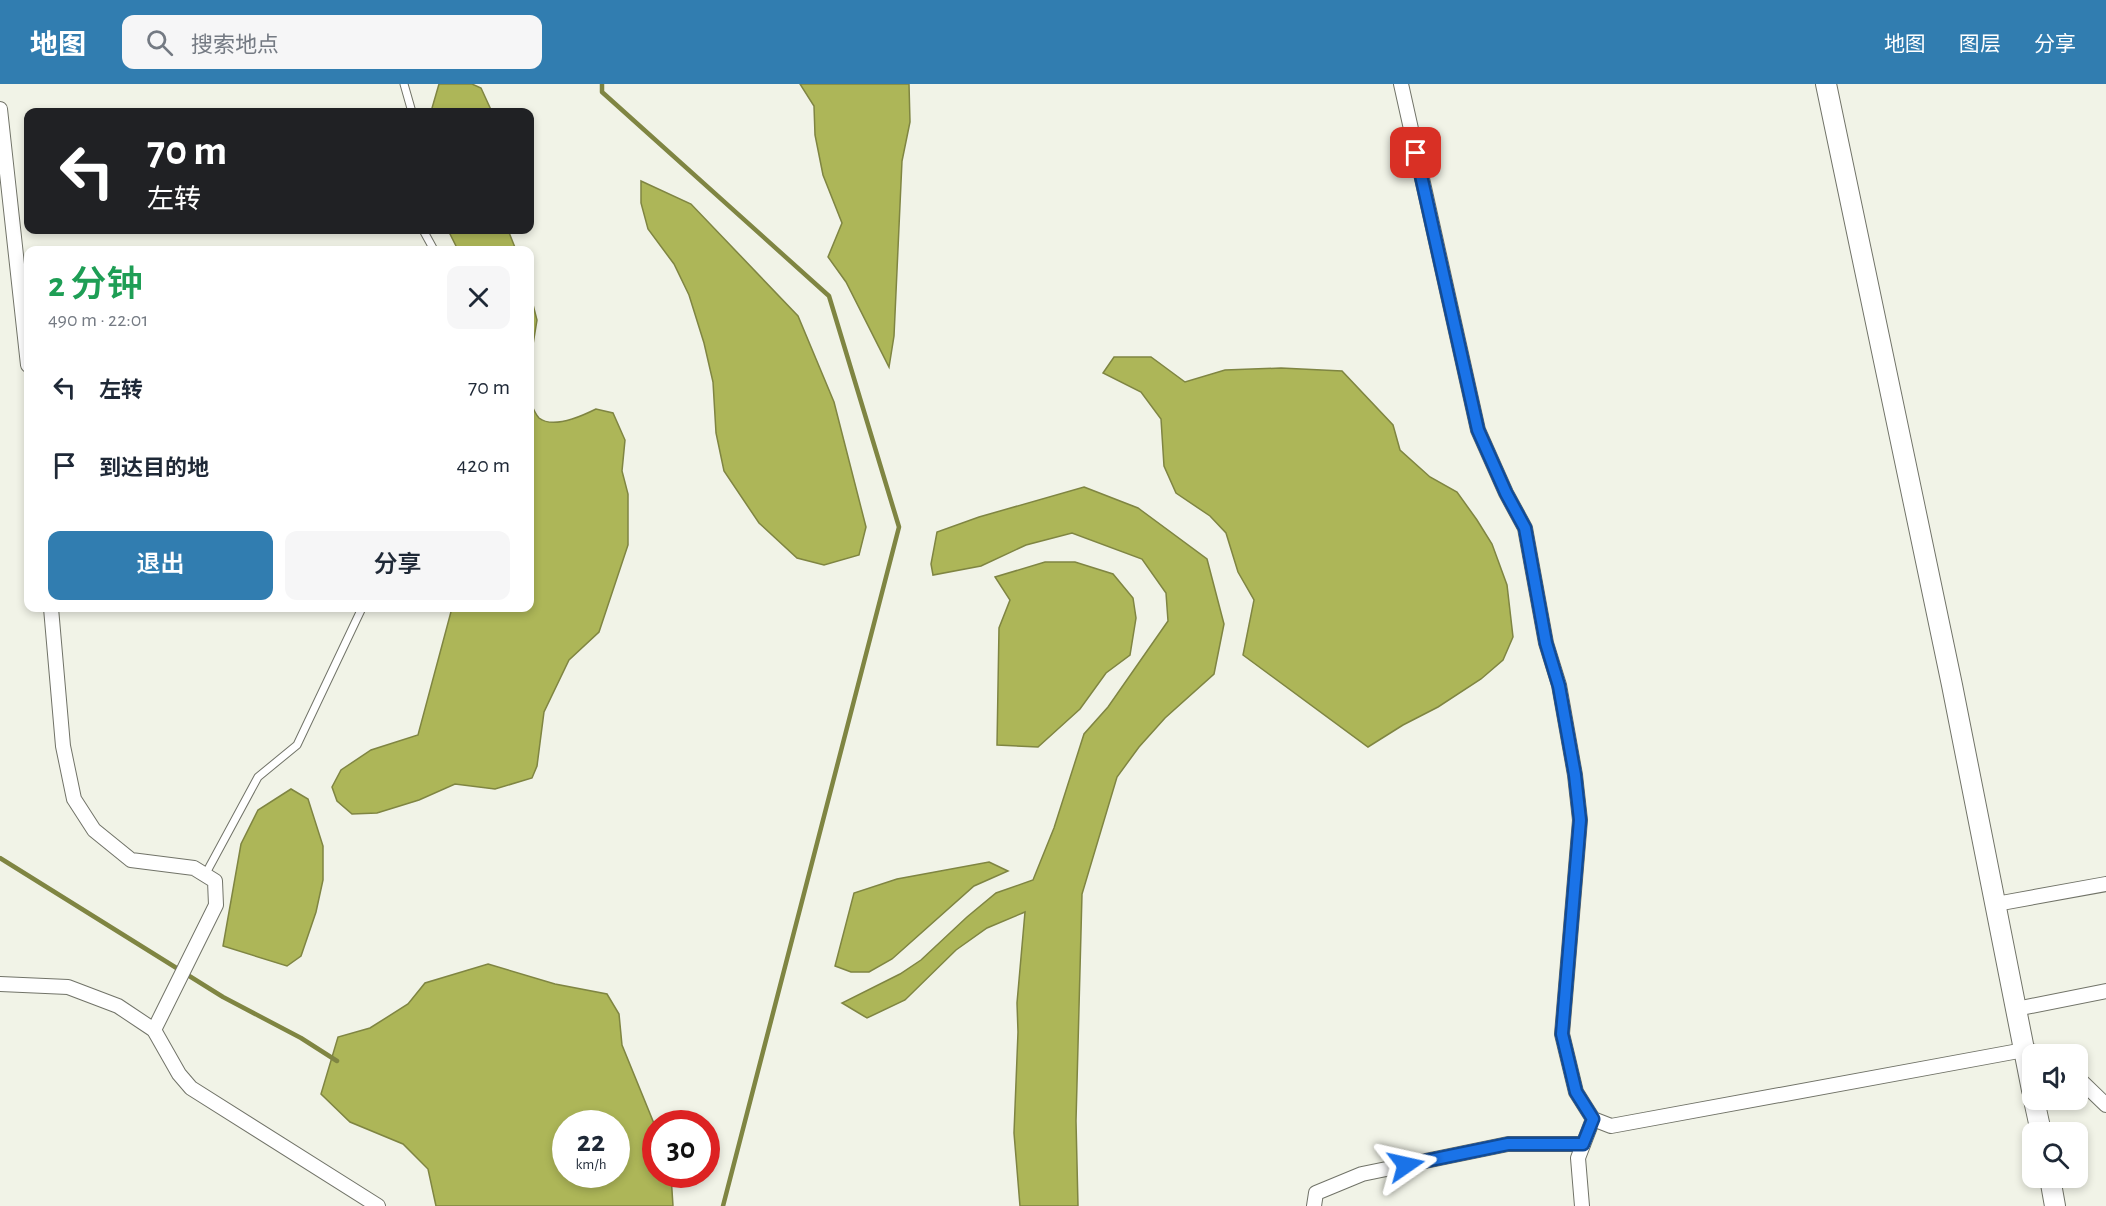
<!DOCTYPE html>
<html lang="zh">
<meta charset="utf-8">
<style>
body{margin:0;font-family:"Alegreya Sans","Noto Sans SC",sans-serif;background:#f6f6f7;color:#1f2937;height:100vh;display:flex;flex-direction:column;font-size:22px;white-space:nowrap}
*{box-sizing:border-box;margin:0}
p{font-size:20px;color:#747a83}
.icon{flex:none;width:33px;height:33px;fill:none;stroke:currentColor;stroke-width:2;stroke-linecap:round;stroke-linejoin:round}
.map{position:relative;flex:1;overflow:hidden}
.details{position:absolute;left:24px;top:162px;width:510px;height:366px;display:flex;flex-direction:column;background:#fff;border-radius:12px;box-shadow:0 3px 9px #0003}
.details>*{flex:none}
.hud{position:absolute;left:24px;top:24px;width:510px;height:126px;border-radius:12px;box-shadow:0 3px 9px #0003;background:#202124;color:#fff;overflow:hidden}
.fabs{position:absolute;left:2022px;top:960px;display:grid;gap:12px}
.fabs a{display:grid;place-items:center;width:66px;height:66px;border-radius:12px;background:#fff;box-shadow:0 3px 9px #0003;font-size:30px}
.speed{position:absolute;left:552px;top:1026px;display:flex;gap:12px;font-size:30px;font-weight:700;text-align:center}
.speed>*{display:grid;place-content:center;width:78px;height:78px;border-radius:50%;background:#fff;box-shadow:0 3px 9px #0003;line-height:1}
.speed small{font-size:15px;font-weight:400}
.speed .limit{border:9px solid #d22;background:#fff;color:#111}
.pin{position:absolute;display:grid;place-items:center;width:51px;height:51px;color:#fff;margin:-26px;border-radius:12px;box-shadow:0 3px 9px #0006}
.me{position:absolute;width:66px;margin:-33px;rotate:79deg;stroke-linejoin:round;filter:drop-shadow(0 0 4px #0008)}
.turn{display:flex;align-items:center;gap:21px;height:126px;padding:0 24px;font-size:27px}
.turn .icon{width:78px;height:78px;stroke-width:2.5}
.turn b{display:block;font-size:42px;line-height:51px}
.round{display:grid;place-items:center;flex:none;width:63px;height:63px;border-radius:12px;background:#f6f6f7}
.headline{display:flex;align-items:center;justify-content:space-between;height:102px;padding:0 24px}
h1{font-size:36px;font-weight:600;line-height:45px;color:#1e9e55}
.button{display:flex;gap:12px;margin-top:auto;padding:12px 24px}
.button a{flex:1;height:69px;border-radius:12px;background:#317db0;color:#fff;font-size:24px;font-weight:600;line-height:69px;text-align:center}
.button a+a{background:#f6f6f7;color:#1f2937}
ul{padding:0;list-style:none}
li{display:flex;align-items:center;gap:18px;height:78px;padding:0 24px}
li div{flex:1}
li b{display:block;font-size:22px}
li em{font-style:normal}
header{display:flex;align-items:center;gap:36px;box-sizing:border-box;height:84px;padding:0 30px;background:#317db0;color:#fff}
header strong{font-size:28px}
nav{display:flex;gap:33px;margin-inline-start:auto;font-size:21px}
.search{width:420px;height:54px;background:#f6f6f7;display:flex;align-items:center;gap:15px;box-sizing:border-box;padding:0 21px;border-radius:12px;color:#747a83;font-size:22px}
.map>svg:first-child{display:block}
.water{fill:#adb658;stroke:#7f8542;stroke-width:1.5;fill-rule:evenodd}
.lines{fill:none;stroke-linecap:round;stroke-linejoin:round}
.stream{stroke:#7f8542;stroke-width:4.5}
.lane-casing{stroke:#717368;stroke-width:9}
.street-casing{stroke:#717368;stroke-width:16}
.secondary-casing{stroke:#717368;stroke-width:22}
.lane{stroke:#fff;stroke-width:7}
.street{stroke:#fff;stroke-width:14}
.secondary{stroke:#fff;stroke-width:20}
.route-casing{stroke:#114b97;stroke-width:15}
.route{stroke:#1a73e8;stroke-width:10}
</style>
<header>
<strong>地图</strong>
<div class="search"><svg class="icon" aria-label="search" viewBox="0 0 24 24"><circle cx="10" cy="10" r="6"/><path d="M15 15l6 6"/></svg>搜索地点</div>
<nav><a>地图</a><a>图层</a><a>分享</a></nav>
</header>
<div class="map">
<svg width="2106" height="1122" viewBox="0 0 2106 1122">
<rect width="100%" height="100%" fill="#f1f3e7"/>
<g class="water">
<path d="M439,0H472L481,4L492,28H435L432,24Z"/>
<path d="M800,0H909L910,38L902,77L894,252L889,283L846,198L828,173L842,139L823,91L815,51L814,22Z"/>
<path d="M641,97L691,120L798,232L834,318L866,443L859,471L824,481L797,474L759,439L724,387L716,349L713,298L704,259L689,211L674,180L648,145L641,119Z"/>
<path d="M448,146H508L516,166H458Z"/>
<path d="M530,209L537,236L530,279Z"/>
<path d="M1114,273H1151L1185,298L1225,286L1281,284L1342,287L1393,341L1400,366L1430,393L1457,408L1477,436L1492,460L1507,501L1513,553L1503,576L1481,595L1438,623L1403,641L1368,663L1243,571L1254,516L1238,488L1226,449L1210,432L1176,409L1164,382L1161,335L1141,308L1103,289Z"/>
<path d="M530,317C532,322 535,330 539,334C553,345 582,332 596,325L613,329L625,356L622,387L628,410V461L599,548L569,576L544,628L537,682L532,694L495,705L455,700L419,716L377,729L352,730L337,717L332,703L341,686L371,666L418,651L452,524H530Z"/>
<path d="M1084,403L1138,424L1207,475L1224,540L1214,590L1165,634L1139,663L1117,693L1082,810L1076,1037L1078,1122H1020L1014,1049L1018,948L1017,919L1025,828L987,844L956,866L905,916L867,934L842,919L900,890L921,876L967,833L996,809L1033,796L1054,744L1084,650L1108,623L1168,537L1166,509L1142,475L1072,449L1026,461L981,482L933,491L931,480L937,448L979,433Z"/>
<path d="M1045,478H1075L1113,490L1133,514L1136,534L1130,571L1106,589L1080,625L1038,663L997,661L999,544L1010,516L995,493Z"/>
<path d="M291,705L308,715L323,762V796L316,828L301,872L287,882L223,862L241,760L258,726Z"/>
<path d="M989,778L1008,787L974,802L892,875L869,888H851L835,882L854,809L897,795Z"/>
<path d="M488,880L555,900L607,910L619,930L622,961L655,1042L656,1090L671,1091L673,1122H436L428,1085L403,1060L350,1038L321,1010L338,953L370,944L408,920L425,899ZM566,1040H616V1090H566Z"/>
</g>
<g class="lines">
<g class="stream">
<path d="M602,0V8L829,212L899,443L723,1122"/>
<path d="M0,774L223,913L301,954L337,977"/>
</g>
<g class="lane-casing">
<g id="lane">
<path d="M404,0L412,28"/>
<path d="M423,146L434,166"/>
<path d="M205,791L258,693L297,661L362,524"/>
</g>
</g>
<g class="street-casing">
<g id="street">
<path d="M1401,0L1478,346L1506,409L1525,444L1546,559L1559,601L1575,691L1580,736L1562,950L1576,1008L1593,1035L1611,1042L2024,966L2046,970"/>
<path d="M0,25L28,281"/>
<path d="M51,524L63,662L74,715L94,746L131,776L194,784L215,797L216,821L154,946"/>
<path d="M1996,820L2106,800"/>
<path d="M0,900L68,903L118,922L154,946L179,990L191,1004L378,1122"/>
<path d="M2016,925L2106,907"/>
<path d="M2078,994L2106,1021"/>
<path d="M1314,1122L1316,1109L1362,1090L1508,1060H1583"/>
<path d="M1582,1122L1578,1074L1593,1035"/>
</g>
</g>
<g class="secondary-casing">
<g id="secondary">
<path d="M1826,0L1952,601L2032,1006"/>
<path d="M2034,1016L2041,1048"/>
<path d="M2050,1094L2055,1122"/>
</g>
</g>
<use href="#lane" class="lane"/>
<use href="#street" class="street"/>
<use href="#secondary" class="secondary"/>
</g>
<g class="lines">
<g class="route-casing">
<path id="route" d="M1406,1081L1508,1060H1583L1593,1035L1576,1008L1562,950L1580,736L1575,691L1559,602L1546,559L1525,444L1506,409L1478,346L1416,69"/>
</g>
<use href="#route" class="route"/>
</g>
</svg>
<div class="fabs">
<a><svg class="icon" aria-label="sound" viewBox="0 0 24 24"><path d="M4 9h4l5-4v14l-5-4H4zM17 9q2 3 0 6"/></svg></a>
<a><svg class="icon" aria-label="search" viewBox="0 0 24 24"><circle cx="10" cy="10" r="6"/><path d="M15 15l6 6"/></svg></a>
</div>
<div class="speed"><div>22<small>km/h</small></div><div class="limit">30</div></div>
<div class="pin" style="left:1416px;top:69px;background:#d93025"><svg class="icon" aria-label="arrive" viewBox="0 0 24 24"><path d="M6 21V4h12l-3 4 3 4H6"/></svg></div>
<svg class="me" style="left:1406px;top:1081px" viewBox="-20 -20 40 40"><path d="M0-17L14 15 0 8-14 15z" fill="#1a73e8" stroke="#fff" stroke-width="4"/></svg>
<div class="hud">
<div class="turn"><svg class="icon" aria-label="left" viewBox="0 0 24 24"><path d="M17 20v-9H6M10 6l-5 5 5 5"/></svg><div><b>70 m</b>左转</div></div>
</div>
<section class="details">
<div class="headline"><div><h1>2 分钟</h1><p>490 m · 22:01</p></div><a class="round"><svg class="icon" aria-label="close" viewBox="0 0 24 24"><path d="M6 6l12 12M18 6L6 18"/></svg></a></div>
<ul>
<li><svg class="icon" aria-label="left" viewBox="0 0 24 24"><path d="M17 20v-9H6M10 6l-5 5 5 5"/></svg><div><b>左转</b></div><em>70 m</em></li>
<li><svg class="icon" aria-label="arrive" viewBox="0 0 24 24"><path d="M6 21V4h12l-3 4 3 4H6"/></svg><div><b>到达目的地</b></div><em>420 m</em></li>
</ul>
<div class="button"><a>退出</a><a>分享</a></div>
</section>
</div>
